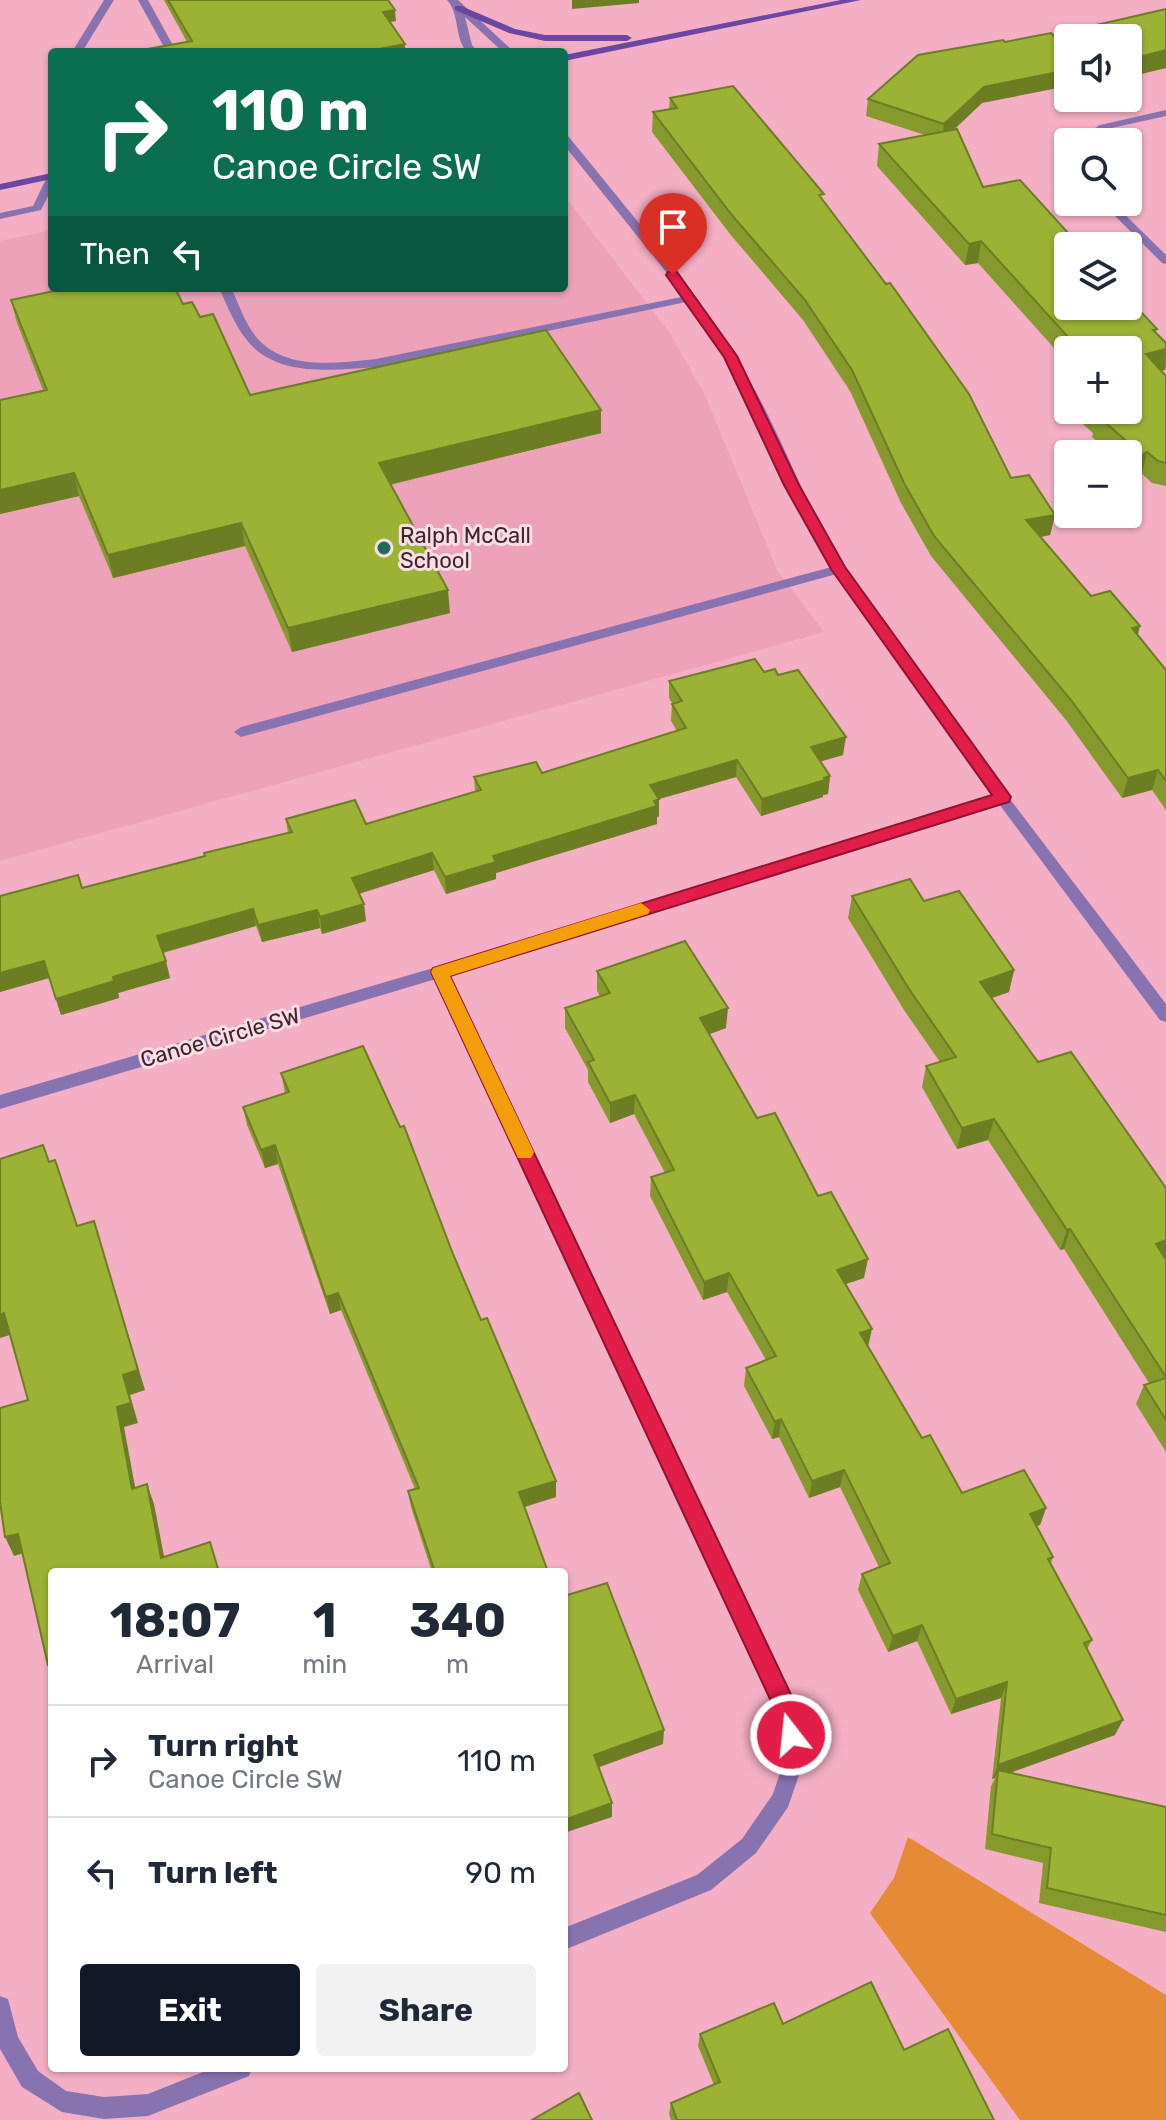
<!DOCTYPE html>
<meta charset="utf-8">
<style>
body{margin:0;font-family:Rubik,sans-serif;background:#f2f2f3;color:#1f2937;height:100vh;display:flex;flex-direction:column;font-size:30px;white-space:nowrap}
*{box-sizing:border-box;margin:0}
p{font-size:26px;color:#747a83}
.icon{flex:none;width:44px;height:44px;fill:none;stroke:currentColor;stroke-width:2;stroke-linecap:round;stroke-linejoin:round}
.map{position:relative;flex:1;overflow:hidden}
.sheet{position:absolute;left:48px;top:1568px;width:520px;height:504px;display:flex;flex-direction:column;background:#fff;border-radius:8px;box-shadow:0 2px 6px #0004}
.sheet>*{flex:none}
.top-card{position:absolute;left:48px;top:48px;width:520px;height:244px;border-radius:8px;box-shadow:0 2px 6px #0004;background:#0b6e4f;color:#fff;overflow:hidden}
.controls{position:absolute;left:1054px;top:24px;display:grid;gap:16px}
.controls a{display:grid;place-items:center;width:88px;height:88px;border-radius:8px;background:#fff;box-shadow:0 2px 6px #0004;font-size:40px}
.pin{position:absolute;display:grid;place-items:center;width:68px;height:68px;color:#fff;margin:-82px -34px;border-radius:50% 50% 50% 0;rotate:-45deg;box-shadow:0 0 8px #0007}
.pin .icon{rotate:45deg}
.me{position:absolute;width:88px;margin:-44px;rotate:344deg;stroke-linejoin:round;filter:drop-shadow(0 0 6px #0008)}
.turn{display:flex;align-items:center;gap:28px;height:168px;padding:0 32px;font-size:36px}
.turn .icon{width:104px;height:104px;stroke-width:2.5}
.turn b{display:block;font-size:56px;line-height:68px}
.then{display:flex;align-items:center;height:76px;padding:0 32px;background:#0003;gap:16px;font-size:30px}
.eta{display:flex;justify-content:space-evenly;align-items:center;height:136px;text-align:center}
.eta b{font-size:48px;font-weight:700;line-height:56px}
.button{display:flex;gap:16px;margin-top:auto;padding:16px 32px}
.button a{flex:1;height:92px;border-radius:8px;background:#111827;color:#fff;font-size:32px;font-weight:700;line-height:92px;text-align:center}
.button a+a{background:#f2f2f3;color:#1f2937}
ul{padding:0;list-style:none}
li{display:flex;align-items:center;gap:24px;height:112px;padding:0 32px;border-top:2px solid #e0e1e3}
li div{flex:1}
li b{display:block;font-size:30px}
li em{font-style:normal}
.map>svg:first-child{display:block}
.built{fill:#eea2ba}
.green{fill:#e58a35}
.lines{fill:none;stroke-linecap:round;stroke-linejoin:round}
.lane{fill:#8873b1;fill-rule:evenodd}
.street{fill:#8873b1;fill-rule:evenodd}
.secondary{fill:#6b47a3;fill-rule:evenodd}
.wall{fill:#86992d}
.shaded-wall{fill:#6d7d24}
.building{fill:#9cb234;stroke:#6d7d24;stroke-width:2}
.route{fill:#e11d48;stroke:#92132f;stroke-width:2}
.slow{fill:#f59e0b}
.poi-dot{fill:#22685c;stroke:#fadde5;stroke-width:3}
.labels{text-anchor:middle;stroke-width:6;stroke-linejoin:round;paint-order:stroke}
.poi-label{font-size:22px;fill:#3f252d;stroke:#fadde5;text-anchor:start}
.street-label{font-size:22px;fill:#3f252d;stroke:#fadde5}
</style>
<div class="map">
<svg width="1166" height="2120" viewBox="0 0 1166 2120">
<rect width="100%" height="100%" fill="#f4afc4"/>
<path class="built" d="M564,195L669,332L705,395L777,570L824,632L0,861V241L52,230V288H564Z"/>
<path class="green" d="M908,1837L1166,1995V2120H1020L870,1913L894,1878Z"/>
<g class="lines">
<g class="lane">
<path d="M104,0H114L82,52H72Z"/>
<path d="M138,0H148L175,49L174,51L146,52L164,47Z"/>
<path d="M52,174V188L41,210L0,219V213L33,206L47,177Z"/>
<path d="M219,288H231C239,304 245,324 257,338C286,371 337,363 376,359L691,295L697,298L691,301L376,367C334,370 275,378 246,339C234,324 227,305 219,288Z"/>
<path d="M839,565L844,566V572L241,737L234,732L241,727Z"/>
</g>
<g class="street">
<path d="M447,0H458L514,52H503L465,17L472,45L478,52H467C454,38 460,14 447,0Z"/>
<path d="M1166,110V116L1107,129L1086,142H1073L1100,125Z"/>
<path d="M564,135L568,136C631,214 698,290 748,378C784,439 805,507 844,566C944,719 1057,859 1166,1004V1022L1160,1020L999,804L449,975L795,1706L805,1758L788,1807L756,1853L711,1890L564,1950V1928L697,1875L742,1839L773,1794L785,1758L778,1714L436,979L0,1109V1095L440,966L992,795L874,630L817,544L738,381L705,326L667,273L564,145Z"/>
<path d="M1101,202H1112L1166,255V264L1162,263Z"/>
<path d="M0,1996L8,1999L18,2037L38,2071L66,2091L104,2097L148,2094L213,2068H252L249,2076L148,2116L104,2119L62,2112L22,2087L0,2049Z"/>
</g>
<g class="secondary">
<path d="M841,0H861L564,61V55Z"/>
<path d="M455,6H461L515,29L545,35H627L632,38L627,41H545L509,33L455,10Z"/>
<path d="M52,173V179L0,190V184Z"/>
</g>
</g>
<g class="wall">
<path d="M164,0H388L396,21L187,42Z"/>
<path d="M1166,9V68L1128,77V38H1081L1083,28Z"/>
<path d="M670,98L823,201L1011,478L1055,515L1050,535L1041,537L1091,596L1138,635L1166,670V810L1152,790L1122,798L1066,720L931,556L901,503L850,391L803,320L730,234L652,132L653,112L669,109Z"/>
<path d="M868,99L982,103L954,129L983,187L1157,329L1156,332L1166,343V367L1165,370L1161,371L1166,376V486L1152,483L1142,474L1136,476L1128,469V454H1111L1092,437L1093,433L1079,421L1081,410H1128V350H1068V391L1058,379L1062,357L978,263L965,265L877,166L879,144L925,135L866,116Z"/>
<path d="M11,300L183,304L200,317L250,395L601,433L390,484L450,613L292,652L245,546L113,578L79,496L0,514V400L43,390L17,323Z"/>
<path d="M764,672L778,675L843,755L820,761L830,776L828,794L823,795V797L761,816L736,777L659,799V816L657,817V824L496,873V879L446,894L434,870L359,894L366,921L322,934L320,928L262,942L256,926L163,953L170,978L118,993L119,998L61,1015L49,978L0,992V896L82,888L205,856L288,833L286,819L366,824L475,791L474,777L542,773L677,731L671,721L672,703L669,698V681Z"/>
<path d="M852,896L924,901L1014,970L1009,992L991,998L1038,1062L1166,1188V1452L1136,1404L1144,1385L1149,1383L1064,1249L1060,1250L988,1140L957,1149L922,1087L926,1066L940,1062L904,1010L848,918Z"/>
<path d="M597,971L726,1028L709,1034L757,1118L818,1196L864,1278L845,1284L868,1347L922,1438L962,1493L1046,1508L1040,1525L1036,1526L1053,1557L1051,1564L1092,1640L1087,1649L1115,1735L1010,1773L1166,1807V1932L1039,1903L1043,1863L985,1849L991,1786L995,1778L992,1779L1001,1698L951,1714L917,1641L888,1652L858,1590L862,1574L879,1567L840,1487L809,1498L779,1437L772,1439L744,1386L746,1368L766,1360L727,1292L703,1300L650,1196L651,1177L665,1173L634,1114L610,1123L588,1082V1070L565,1028V1008L600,996L597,991Z"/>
<path d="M281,1073L453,1254L556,1497L525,1507L548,1572H432L411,1507L408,1491L415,1489L341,1310L330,1314L278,1164L265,1168L247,1125L243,1107L285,1093Z"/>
<path d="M783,2024L904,2050L994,2120H671L669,2114L671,2103L714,2085L698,2046L700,2034Z"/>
</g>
<g class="shaded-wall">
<path d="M572,0H639V3L572,9Z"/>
<path d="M395,10L396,21L384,23L383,12Z"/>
<path d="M405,44V52H364Z"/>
<path d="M1166,50V68L1128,77V60Z"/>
<path d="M1068,70V86L982,103L942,141L944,124L984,87Z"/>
<path d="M981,241L978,263L965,265L969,244Z"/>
<path d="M1166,349L1165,370L1141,375L1146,354Z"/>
<path d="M601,410V433L381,487L379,463Z"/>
<path d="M1147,452L1142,474L1136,476L1142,455Z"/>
<path d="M74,473L79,496L0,514V490Z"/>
<path d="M1055,515L1050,535L1022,540L1026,520Z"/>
<path d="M241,523L245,546L113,578L108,555Z"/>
<path d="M448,590L450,613L292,652L288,628Z"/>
<path d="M1140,626L1135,646L1132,628Z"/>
<path d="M846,737L843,755L809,765L811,747Z"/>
<path d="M737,760L736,777L659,799V816L657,817V824L496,873V879L446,894L445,877L650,785Z"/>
<path d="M1158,770L1152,790L1122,798L1128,778Z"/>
<path d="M830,776L828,794L823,795V797L761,816L762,799Z"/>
<path d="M432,853L434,870L354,895L352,878Z"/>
<path d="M364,904L366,921L322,934L320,917Z"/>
<path d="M253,909L256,926L161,953L157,936Z"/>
<path d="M317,910L320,928L262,942L258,925Z"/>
<path d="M44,961L49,978L0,992V973Z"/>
<path d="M166,961L170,978L118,993L119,998L61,1015L56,999L113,977Z"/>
<path d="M1014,970L1009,992L975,1004L980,982Z"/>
<path d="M728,1008L726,1028L699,1038L700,1018Z"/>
<path d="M635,1095L634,1114L610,1123V1103Z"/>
<path d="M994,1119L988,1140L957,1149L962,1128Z"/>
<path d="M275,1145L278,1164L265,1168L261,1150Z"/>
<path d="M94,1221L145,1390L130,1395L138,1423L124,1427L139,1508L132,1489L117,1407L123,1375Z"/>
<path d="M1070,1229L1064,1249L1060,1250L1067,1230Z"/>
<path d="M1166,1240V1258L1148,1264L1156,1244Z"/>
<path d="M868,1259L864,1278L834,1288L837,1270Z"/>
<path d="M729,1273L727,1292L703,1300L704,1282Z"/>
<path d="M338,1293L341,1310L330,1314L326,1297Z"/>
<path d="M4,1313L13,1334L0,1338V1315Z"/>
<path d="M872,1329L868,1347L860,1333Z"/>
<path d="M781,1419L779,1437L772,1439L775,1422Z"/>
<path d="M844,1470L840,1487L809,1498L812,1481Z"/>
<path d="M556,1481V1497L520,1508L519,1492Z"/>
<path d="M147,1484L154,1504L167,1572L161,1558Z"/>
<path d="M1046,1508L1040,1525L1024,1531L1030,1514Z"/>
<path d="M18,1534L27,1552L14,1556L5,1537Z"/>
<path d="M922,1625L917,1641L888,1652L893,1636Z"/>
<path d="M1007,1682L1001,1698L951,1714L956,1699Z"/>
<path d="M1123,1720L1115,1735L998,1777V1770L995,1778L992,1779L998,1765Z"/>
<path d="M664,1730L663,1744L594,1769V1755Z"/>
<path d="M612,1803V1817L564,1833V1820Z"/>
</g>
<g class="building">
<path d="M168,0H388L395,10L383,12L405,44L364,52H131L192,41Z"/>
<path d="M1166,9V50L1128,60V38H1095L1083,28Z"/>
<path d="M1051,33L1068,49V70L984,87L944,124L868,99L918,55L1003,40L1005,42Z"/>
<path d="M733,86L824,194L819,195L886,284L890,283L969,394L1011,478L1029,475L1055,515L1026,520L1091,596L1110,591L1140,626L1132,628L1166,670V781L1158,770L1128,778L1071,700L934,536L904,483L852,370L805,300L731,214L653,112L677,108L670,98Z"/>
<path d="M957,129L983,187L1020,180L1080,246H1068V306H1128V298L1157,329L1153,330L1166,343V349L1146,354L1166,376V463L1158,461L1147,452L1142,455L1097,415L1101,414L1096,410H1128V350H1074L1079,349L981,241L969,244L879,144Z"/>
<path d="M68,288H175L183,304L192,302L200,317L213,314L250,395L546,330L601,410L379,463L448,590L288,628L241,523L108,555L74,473L0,490V400L47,390L11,300Z"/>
<path d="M1068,356V364L1062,357Z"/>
<path d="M755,659L764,672L775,669L778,675L798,670L846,737L811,747L830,776L824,778L825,780L762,799L737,760L650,785L659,799L654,801L657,806L493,856L496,862L445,877L432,853L352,878L364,904L320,917L317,910L258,925L253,909L157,936L166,961L113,977L114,981L56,999L44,961L0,973V896L78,875L82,888L205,856L204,853L292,832L286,819L355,800L366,824L481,790L474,777L536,762L542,773L686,728L672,704L682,701L669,681Z"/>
<path d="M910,879L924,901L959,891L1014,970L980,982L1038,1062L1071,1052L1166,1188V1240L1156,1244L1166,1260V1377L1070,1229L1067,1230L994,1119L962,1128L926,1066L956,1057L909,989L852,896Z"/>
<path d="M685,941L728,1008L700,1018L757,1118L775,1113L818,1196L831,1192L868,1259L837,1270L872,1329L860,1333L922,1438L930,1435L962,1493L1024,1470L1046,1508L1030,1514L1053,1557L1048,1559L1092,1640L1084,1643L1123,1720L998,1765L1007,1682L956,1699L922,1625L893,1636L862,1574L890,1563L844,1470L812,1481L781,1419L775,1422L746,1368L776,1356L729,1273L704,1282L651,1177L674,1170L635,1095L610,1103L588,1062L594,1060L565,1008L610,993L597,971Z"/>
<path d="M363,1046L400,1127L404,1126L453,1254L481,1320L487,1318L556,1481L519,1492L548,1572H435L408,1491L419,1488L338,1293L326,1297L275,1145L261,1150L243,1107L289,1092L281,1073Z"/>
<path d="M43,1145L49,1162L55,1160L77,1226L94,1221L138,1370L123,1375L131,1403L117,1407L132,1489L147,1484L161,1558L210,1542L219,1572H52V1664L48,1665L18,1534L5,1537L0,1502V1408L28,1400L4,1313L0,1315V1159Z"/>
<path d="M1166,1378V1420L1144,1385Z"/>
<path d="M607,1583L664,1730L594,1755L612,1803L564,1820V1596Z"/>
<path d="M998,1770L1166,1807V1915L1047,1888L1051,1848L992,1834Z"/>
<path d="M871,1982L904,2050L948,2029L994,2120H677L671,2103L720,2082L700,2034L774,2003L783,2024Z"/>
<path d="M579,2093L592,2120H532Z"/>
</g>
<path class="route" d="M668,272H677L737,356L799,485L845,567L1011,797L1009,802L450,976L796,1705L803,1735L799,1743L791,1747L783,1743L777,1714L431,972L433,968L992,795L831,569L784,485L724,357L666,275Z"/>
<path class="slow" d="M641,903L650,910L648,914L450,976L534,1152L531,1158H518L431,972L433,968Z"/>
<circle class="poi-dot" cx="384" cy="548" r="8"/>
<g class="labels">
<g class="poi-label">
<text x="400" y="543">Ralph McCall<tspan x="400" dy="25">School</tspan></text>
</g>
<g class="street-label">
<text transform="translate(220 1037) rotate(-16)" y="8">Canoe Circle SW</text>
</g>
</g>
</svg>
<div class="controls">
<a><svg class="icon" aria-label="sound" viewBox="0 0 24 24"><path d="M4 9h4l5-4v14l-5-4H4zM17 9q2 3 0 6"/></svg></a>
<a><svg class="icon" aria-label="search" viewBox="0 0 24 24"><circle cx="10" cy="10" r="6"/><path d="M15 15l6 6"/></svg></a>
<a><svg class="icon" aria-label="layers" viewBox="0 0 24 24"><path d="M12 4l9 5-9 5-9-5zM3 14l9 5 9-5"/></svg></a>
<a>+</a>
<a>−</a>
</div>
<div class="pin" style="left:673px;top:275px;background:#d93025"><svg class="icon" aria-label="arrive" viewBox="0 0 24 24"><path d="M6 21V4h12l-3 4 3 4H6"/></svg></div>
<svg class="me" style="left:791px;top:1735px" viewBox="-20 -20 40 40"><circle r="17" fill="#e11d48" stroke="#fff" stroke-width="3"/><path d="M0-11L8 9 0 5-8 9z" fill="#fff"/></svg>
<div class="top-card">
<div class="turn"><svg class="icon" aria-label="right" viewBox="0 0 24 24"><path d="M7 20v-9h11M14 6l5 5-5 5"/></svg><div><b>110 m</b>Canoe Circle SW</div></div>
<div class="then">Then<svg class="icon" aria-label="left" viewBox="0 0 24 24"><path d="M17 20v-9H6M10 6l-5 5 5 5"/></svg></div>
</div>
<section class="sheet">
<div class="eta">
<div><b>18:07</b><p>Arrival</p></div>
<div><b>1</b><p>min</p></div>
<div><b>340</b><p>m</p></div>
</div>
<ul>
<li><svg class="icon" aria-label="right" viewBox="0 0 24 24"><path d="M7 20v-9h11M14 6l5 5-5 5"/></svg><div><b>Turn right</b><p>Canoe Circle SW</p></div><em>110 m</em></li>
<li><svg class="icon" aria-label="left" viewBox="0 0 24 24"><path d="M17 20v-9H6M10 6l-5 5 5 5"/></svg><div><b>Turn left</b></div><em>90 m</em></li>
</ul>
<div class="button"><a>Exit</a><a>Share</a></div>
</section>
</div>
